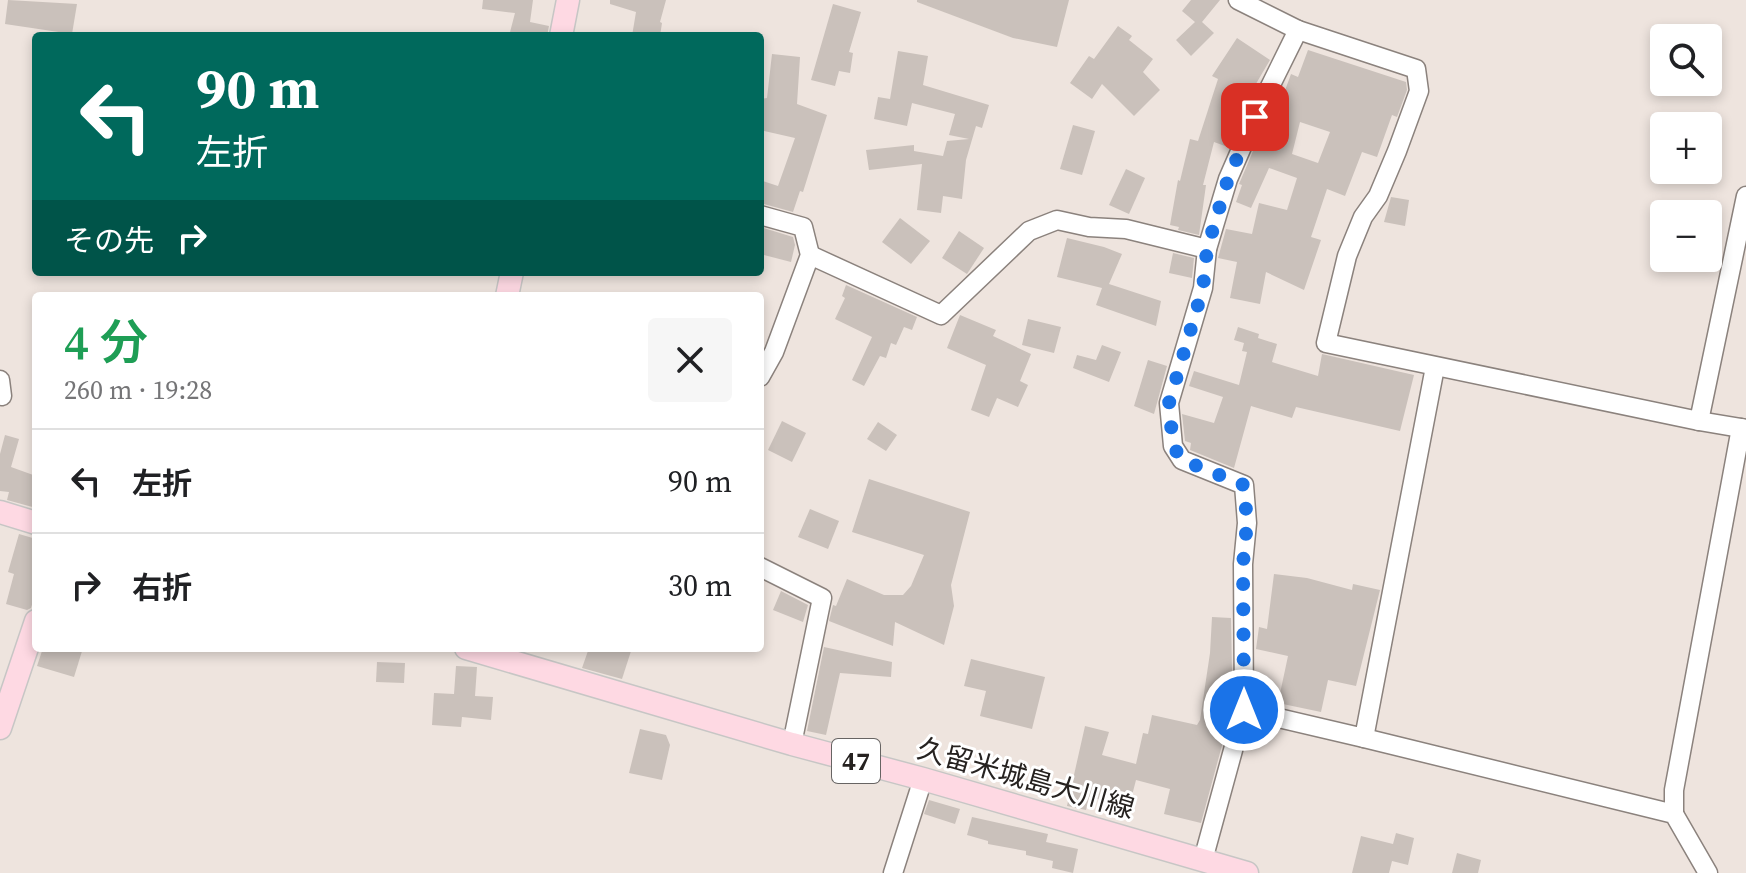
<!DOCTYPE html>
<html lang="ja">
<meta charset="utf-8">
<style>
body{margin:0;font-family:"Source Serif 4","Noto Sans JP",serif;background:#f6f6f6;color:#202124;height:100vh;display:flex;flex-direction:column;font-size:30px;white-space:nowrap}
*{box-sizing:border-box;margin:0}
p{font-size:26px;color:#757577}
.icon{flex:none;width:44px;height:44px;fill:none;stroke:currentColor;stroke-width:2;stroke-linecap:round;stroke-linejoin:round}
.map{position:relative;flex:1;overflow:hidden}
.details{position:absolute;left:32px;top:292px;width:732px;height:360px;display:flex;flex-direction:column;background:#fff;border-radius:8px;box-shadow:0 4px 12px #0003}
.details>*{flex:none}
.top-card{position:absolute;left:32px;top:32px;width:732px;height:244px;border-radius:8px;box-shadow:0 4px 12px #0003;background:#00695c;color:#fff;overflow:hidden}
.fabs{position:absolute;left:1650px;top:24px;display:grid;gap:16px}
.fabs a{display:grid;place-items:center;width:72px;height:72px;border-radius:8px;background:#fff;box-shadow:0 4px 12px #0003;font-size:40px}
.pin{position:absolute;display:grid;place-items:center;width:68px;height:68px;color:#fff;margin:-34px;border-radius:16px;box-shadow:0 4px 12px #0006}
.me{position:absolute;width:88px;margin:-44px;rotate:0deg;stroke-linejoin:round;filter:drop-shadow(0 0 6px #0008)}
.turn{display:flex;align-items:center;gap:28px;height:168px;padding:0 32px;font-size:36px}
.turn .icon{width:104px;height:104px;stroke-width:2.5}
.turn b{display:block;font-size:56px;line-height:68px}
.then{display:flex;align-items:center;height:76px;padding:0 32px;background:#0003;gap:16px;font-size:30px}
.round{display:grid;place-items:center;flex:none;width:84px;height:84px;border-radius:8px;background:#f6f6f6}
.head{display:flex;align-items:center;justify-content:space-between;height:136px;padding:0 32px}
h1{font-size:48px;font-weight:600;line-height:60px;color:#1e9e55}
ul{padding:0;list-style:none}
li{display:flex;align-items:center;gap:24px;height:104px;padding:0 32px;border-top:2px solid #e0e0e0}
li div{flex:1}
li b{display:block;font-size:30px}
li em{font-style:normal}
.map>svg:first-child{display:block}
.building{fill:#cac1bb;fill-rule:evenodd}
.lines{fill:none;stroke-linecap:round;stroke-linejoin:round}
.minor-casing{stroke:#8b827d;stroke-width:21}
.major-casing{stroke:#c7c6c5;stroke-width:25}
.minor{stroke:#fff;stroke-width:18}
.major{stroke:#fed9e3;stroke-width:22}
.route{stroke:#1a73e8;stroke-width:14;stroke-dasharray:0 25.2}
.labels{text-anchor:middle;stroke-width:6;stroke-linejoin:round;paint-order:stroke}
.shield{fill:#fff;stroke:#676463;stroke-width:2}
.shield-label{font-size:26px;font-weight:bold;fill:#262220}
.street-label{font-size:28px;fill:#262220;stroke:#fff}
</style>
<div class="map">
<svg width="1746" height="873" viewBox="0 0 1746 873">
<rect width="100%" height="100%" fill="#eee4de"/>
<g class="building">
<path d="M8,0L77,4L72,34L5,24Z"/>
<path d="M483,0H533L530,22L549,26L547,36H509L515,13L482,9Z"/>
<path d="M610,0H666L660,22L662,23L660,36H632L636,12L610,4Z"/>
<path d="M917,0H1069L1057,47L1013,38L917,2Z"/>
<path d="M1191,0H1220L1202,22L1214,33L1191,56L1176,40L1195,22L1182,11Z"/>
<path d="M833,4L861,12L849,52L853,53L850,73L839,71L835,86L811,80Z"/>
<path d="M1118,26L1132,36L1129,40L1153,59L1143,72L1160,90L1134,116L1102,84L1092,99L1070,83L1089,56L1094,59Z"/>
<path d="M1237,38L1270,60L1247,99L1242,95L1225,146L1214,142L1203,185H1206L1199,235L1178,230L1179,227L1170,225L1178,180L1180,181L1190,139L1198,141L1218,79L1212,76Z"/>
<path d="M1308,50L1406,82L1407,90L1397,117L1392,115L1377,157L1362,152L1345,196L1327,189L1311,237L1321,240L1304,290L1266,272L1260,304L1230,298L1237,262L1218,258L1226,229L1252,234L1259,203L1287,210L1297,178L1269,168L1251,208L1236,202L1242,185L1239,184L1259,137L1267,140L1291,74L1298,77ZM1300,122L1330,132L1318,163L1292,154Z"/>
<path d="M898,51L928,56L923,85L989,105L982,128L976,126L966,160L962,199L943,196L941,213L917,210L922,164L869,170L866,150L914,145V151L943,156L947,141L969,139L949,135L955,114L912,103L907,126L874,119L878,97L890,99Z"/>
<path d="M772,54L800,57L797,104L827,115L803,192L800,191L793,212L760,203V180L778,186L795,138L760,130V99L767,98Z"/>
<path d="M1073,125L1095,131L1082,175L1060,169Z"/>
<path d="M1126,169L1145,178L1129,214L1109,205Z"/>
<path d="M1391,197L1409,200L1405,226L1384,222Z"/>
<path d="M900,218L930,241L911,264L882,242Z"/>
<path d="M760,227L793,237L795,245L791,262L760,254Z"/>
<path d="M959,231L984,248L967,274L942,258Z"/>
<path d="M1067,238L1104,247L1122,254L1109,284L1161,301L1156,326L1096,305L1102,288L1057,277Z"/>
<path d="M1173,253L1194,258L1192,278L1169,273Z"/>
<path d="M846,285L917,317L912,330L904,327L896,345L891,343L886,358L880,356L864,386L852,380L872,337L835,319L845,298L842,296Z"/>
<path d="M960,315L996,330L993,336L1031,354L1020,381L1028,385L1018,407L997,398L989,417L971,410L986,365L947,348Z"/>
<path d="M1028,319L1061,327L1054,353L1022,345Z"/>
<path d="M1238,327L1259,334L1258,338L1277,344L1272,362L1275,363L1318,376L1322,354L1414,375L1400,431L1296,407L1292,418L1251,406L1234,468L1190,450L1191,443L1185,441L1182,414L1214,423L1223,397L1189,386L1194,371L1239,385L1247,352L1242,351L1244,343L1234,340Z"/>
<path d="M1102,345L1121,352L1109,382L1073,368L1077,355L1096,360Z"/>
<path d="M1148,360L1167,366L1154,414L1134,406Z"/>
<path d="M782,421L806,433L792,462L768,450Z"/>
<path d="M878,422L897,435L886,451L867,439Z"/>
<path d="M5,435L19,439L11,467L36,476V508L7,500L9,492L0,491V454Z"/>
<path d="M869,479L970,512L951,585L954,606L944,645L895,622L893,646L829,621L833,605L836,606L847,579L884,595H903L911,586L924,555L852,532Z"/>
<path d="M810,509L839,521L828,549L798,537Z"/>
<path d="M19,534L36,539V592L31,608L27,610L6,604L14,574L8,572Z"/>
<path d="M1274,574L1307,578L1352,590L1353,584L1380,590L1356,686L1328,680L1321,712L1278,703L1288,656L1256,649L1259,627L1267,629Z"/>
<path d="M781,591L808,605L803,622L773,610Z"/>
<path d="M1212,617L1231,618L1232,672L1223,726L1227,727L1201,823L1164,814L1170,789L1136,780L1129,807L1089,797L1086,810L1067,806L1085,726L1109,732L1102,755L1136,764L1143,733L1148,734L1152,715L1197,725L1200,720L1210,653Z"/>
<path d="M824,647L892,662L891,677L840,673L826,735L807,731Z"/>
<path d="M43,648H83L74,677L37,666Z"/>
<path d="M589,648H632L622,679L582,668Z"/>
<path d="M971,659L1045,677L1032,729L980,716L986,691L964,686Z"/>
<path d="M377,662L405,663L404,683L376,682Z"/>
<path d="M456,666L477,667L475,696L493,697L491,720L462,717L461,727L432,725L434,693L454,694Z"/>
<path d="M640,729L666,735L670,745L662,780L629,773Z"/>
<path d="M929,800L960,809L955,824L924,814Z"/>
<path d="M972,817L1048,834L1046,842L1078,849L1073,873L1052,868L1053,861L1026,855V851L988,844V841L967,835Z"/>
<path d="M1396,833L1414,838L1408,865L1392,861L1389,873H1352L1361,836L1393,844Z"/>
<path d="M1457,853L1481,860L1478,873H1452Z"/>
</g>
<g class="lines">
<g class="minor-casing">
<g id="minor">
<path d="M1238,0L1298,30L1416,69L1419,91L1397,151L1378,196L1363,217L1347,256L1326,343L1699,421L1746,429"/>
<path d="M760,215L803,227L810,255L774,352L760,377"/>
<path d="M810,255L941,315L1029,231L1057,220L1089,227L1126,229L1207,249"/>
<path d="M0,380L2,396"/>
<path d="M1699,421L1746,196"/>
<path d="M760,567L822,598L792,744"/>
<path d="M1244,710L1364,738L1435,367"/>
<path d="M1364,738L1674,814L1708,873"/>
<path d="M1674,814V790L1741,428"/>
<path d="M1203,860L1244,710L1243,564L1247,523L1244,485L1182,460L1173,446L1169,403L1203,288L1207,249L1228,179L1255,117L1298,30"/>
<path d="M893,873L923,779"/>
</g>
</g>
<g class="major-casing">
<g id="major">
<path d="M561,36L568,0"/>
<path d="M507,296L512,272"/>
<path d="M0,512L36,523"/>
<path d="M466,648L792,744L923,779L1247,873"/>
<path d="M0,728L36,621"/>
</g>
</g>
<use href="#minor" class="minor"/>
<use href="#major" class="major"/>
</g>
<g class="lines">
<path class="route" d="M1244,710L1243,564L1247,523L1244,485L1182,460L1173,446L1169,403L1203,288L1207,249L1228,179L1255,117"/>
</g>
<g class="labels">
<rect class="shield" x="832" y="739" width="48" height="44" rx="6"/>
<g class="shield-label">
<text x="856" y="770">47</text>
</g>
<g class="street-label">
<text transform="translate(1026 778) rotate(16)" y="10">久留米城島大川線</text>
</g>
</g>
</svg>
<div class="fabs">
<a><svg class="icon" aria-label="search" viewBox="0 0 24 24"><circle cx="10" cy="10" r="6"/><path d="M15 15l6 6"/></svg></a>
<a>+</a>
<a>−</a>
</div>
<div class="pin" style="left:1255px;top:117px;background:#d93025"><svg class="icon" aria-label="arrive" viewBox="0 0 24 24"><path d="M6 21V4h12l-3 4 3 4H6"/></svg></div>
<svg class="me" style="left:1244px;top:710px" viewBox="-20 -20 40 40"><circle r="17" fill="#1a73e8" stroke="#fff" stroke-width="3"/><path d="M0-11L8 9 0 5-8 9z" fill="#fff"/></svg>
<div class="top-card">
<div class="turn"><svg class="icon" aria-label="left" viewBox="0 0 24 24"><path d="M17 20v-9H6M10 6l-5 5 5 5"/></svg><div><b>90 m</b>左折</div></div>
<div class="then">その先<svg class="icon" aria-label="right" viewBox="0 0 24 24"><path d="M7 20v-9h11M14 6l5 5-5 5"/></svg></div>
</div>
<section class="details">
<div class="head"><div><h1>4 分</h1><p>260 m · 19:28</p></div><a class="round"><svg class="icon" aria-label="close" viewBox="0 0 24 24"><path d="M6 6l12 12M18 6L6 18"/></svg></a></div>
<ul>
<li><svg class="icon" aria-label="left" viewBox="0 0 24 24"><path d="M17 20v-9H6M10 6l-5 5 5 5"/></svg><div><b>左折</b></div><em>90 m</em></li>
<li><svg class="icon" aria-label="right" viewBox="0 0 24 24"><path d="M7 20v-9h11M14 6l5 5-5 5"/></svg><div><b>右折</b></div><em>30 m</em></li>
</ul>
</section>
</div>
